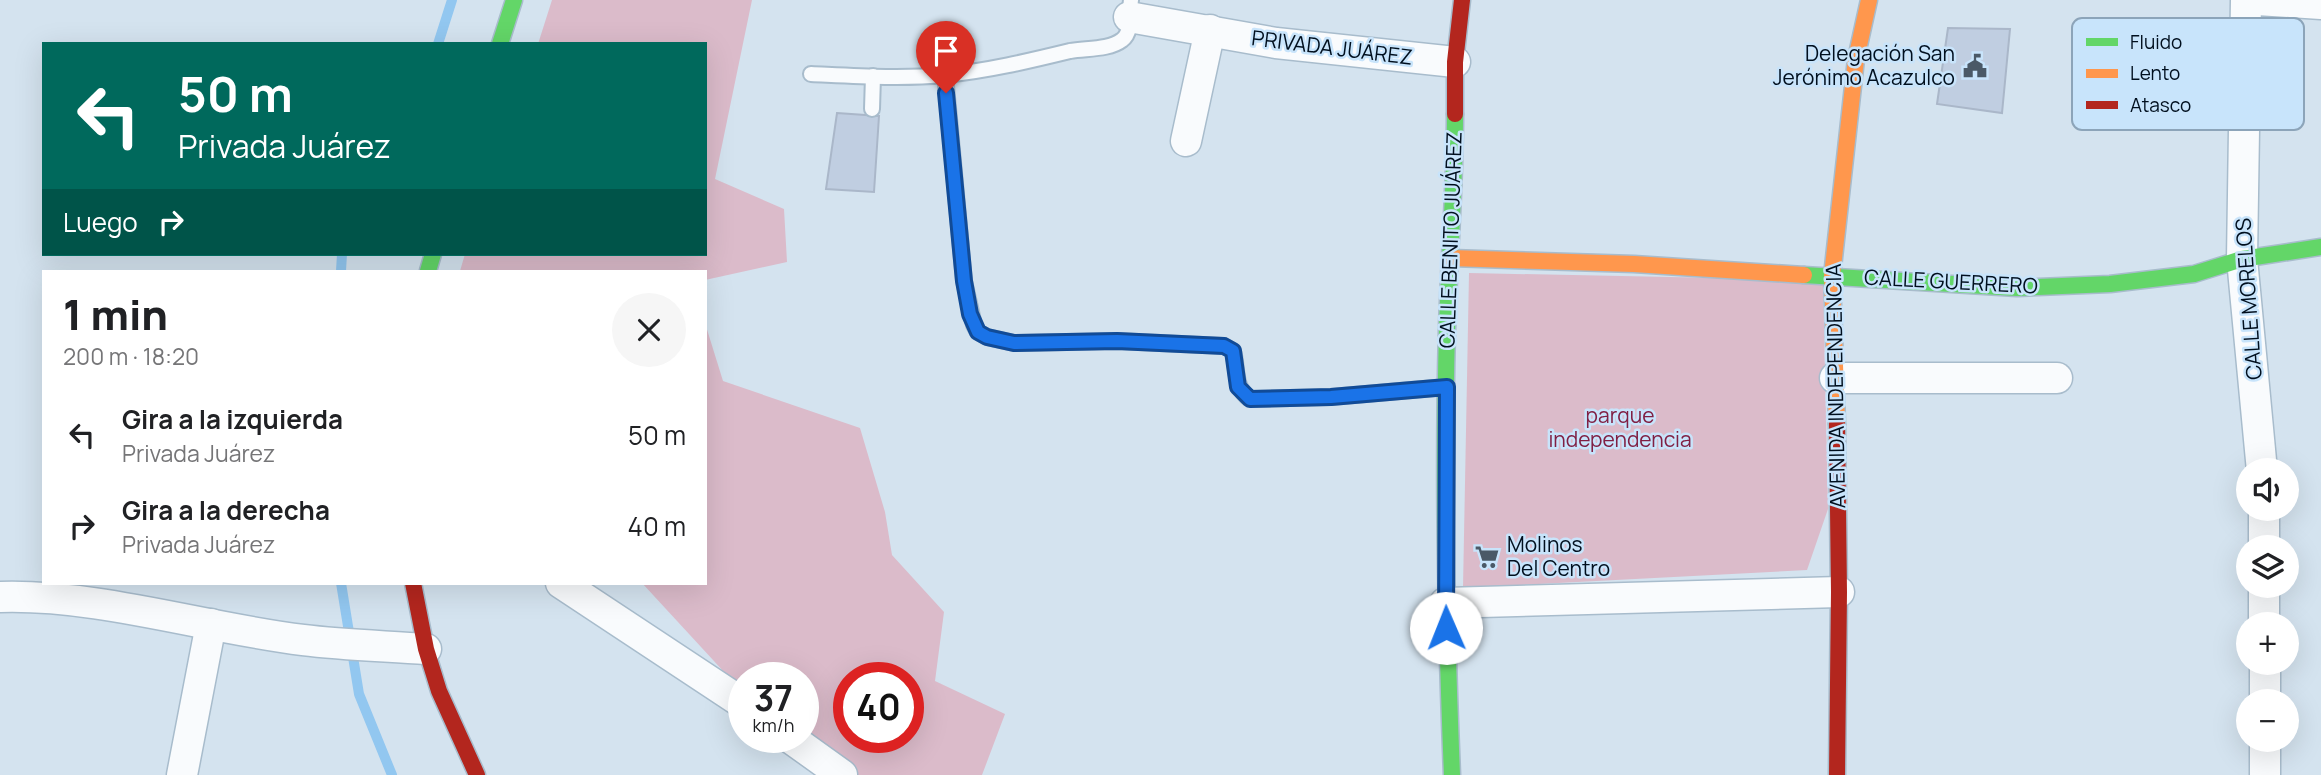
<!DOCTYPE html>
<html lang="es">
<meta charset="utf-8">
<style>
body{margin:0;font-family:Manrope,sans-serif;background:#f6f6f6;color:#202124;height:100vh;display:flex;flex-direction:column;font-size:26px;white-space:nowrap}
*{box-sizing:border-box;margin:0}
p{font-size:23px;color:#757577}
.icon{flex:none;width:38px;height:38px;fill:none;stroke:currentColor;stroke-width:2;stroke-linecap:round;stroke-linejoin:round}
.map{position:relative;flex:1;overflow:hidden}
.details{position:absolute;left:42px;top:270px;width:665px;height:315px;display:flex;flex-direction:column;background:#fff;border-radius:0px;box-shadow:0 7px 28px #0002}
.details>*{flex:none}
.hud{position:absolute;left:42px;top:42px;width:665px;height:214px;border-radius:0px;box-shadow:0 7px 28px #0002;background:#00695c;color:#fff;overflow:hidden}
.fabs{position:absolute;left:2236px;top:458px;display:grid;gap:14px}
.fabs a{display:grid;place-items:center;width:63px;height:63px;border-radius:50%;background:#fff;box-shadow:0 7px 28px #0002;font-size:35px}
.speed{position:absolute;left:728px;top:662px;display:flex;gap:14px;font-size:35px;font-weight:700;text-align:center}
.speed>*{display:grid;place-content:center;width:91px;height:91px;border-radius:50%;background:#fff;box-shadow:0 7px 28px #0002;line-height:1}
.speed small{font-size:18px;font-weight:400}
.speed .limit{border:10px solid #d22;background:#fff;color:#111}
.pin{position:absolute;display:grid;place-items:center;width:60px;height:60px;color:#fff;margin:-72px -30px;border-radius:50% 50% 50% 0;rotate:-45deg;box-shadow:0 0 7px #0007}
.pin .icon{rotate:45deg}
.me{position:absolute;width:77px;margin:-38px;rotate:359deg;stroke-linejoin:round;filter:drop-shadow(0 0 5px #0008)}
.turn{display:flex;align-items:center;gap:24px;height:147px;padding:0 21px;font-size:32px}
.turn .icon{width:91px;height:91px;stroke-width:2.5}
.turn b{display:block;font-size:49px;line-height:60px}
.then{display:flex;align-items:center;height:66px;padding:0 21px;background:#0003;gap:14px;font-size:26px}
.round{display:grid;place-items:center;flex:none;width:74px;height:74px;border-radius:37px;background:#f6f6f6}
.head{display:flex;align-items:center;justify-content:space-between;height:119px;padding:0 21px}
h1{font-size:42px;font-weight:800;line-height:52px}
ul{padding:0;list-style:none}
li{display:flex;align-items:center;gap:21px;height:91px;padding:0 21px}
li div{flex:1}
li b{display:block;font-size:26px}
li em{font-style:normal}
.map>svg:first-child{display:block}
.green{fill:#dbbbca;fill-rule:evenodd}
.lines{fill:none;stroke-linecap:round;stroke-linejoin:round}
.stream{stroke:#92c7f0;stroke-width:10}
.building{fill:#c0cee1;stroke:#aab7c9;stroke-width:2}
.lane-casing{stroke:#a8bccc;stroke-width:18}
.street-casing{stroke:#a8bccc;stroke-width:33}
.fast-casing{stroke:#a8bccc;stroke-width:19}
.slow-casing{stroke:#a8bccc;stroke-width:19}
.jam-casing{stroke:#a8bccc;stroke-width:19}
.lane{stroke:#f9fbfd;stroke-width:14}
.street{stroke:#f9fbfd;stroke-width:30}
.fast{stroke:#63d668;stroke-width:16}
.slow{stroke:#ff974d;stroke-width:16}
.jam{stroke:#b3261e;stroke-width:16}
.route-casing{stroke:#114b97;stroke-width:18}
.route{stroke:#1a73e8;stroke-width:12}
.labels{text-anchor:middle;stroke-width:5;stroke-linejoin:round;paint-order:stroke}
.street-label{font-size:21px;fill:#000f1e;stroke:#c8e4fb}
.poi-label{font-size:21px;fill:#000f1e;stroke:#c8e4fb;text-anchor:end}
.park-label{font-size:21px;fill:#801f43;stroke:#c8e4fb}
.key{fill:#c8e4fb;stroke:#8ca4b9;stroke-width:2}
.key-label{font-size:19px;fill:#000f1e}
</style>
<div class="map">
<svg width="2321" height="775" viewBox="0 0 2321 775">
<rect width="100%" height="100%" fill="#d4e3ef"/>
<g class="green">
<path d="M552,0H752L715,179L784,209L787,262L705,280V271H460L465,254H705V44H538Z"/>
<path d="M1469,273L1823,280L1828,509L1807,570L1463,588Z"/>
<path d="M705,323L723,381L860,428L885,512L892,555L944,612L935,681L1005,714L982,775H837L803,737V677H744V690L725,673L642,583H705ZM849,677H908V737H849Z"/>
</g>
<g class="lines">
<g class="stream">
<path d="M438,44L452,0"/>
<path d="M341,271L342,254"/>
<path d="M341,583L359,694L392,775"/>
</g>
</g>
<g class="building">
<path d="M1948,28L2010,29L2002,113L1937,104Z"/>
<path d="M837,113L879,116L874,192L826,189Z"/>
</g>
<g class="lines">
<g class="lane-casing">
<g id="lane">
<path d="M811,74C855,76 900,79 945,75C987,71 1029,61 1070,51C1086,48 1109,50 1122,40C1133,32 1129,12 1131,0"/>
<path d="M945,75L964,281L974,325L978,332L987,337L1014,343L1117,341L1224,346L1233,351C1238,369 1233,387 1250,399L1331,397L1446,387"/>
<path d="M872,109L873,76"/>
</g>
</g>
<g class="street-casing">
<g id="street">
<path d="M2246,0L2242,259L2262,471"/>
<path d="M2257,0L2321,4"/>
<path d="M1129,17L1276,43L1455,62"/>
<path d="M1186,141L1210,30"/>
<path d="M1835,378H2057"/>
<path d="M2264,509V548"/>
<path d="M561,583L744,704"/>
<path d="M2264,586V625"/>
<path d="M0,597C99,594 204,628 303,640C343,645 385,646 426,649"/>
<path d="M1445,603L1839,592"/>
<path d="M2265,663V702"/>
<path d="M789,737L842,775"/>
<path d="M2265,740V775"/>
<path d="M182,775L211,624"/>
</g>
</g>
<g class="fast-casing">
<g id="fast">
<path d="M500,44L514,0"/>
<path d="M428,271L433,254"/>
<path d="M1804,275L2017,288L2110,284L2194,274L2242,259L2321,247"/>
<path d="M1452,775C1446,627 1443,479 1447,330C1449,258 1455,186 1455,114"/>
</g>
</g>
<g class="slow-casing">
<g id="slow">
<path d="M1451,258L1634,264L1804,275"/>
<path d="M1837,424L1832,276L1856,59L1869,0"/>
</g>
</g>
<g class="jam-casing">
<g id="jam">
<path d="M1455,114V62L1462,0"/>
<path d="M1837,424L1839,592L1837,775"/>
<path d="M413,583L426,649L439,691L477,775"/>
</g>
</g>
<use href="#lane" class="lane"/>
<use href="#street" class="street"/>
<use href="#fast" class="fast"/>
<use href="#slow" class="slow"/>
<use href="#jam" class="jam"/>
</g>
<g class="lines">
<g class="route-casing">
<path id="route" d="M946,93L964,281L970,314L978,332L987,337L1014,343L1117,341L1224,346L1233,351L1238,387L1250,399L1331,397L1447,387L1446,628"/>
</g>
<use href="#route" class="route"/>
</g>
<defs>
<g id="civic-bare" transform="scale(1.89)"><path d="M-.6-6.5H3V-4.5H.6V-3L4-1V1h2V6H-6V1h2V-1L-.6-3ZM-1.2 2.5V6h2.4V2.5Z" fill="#4a5967" stroke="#c8e4fb" stroke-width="2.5" paint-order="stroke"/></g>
<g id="supermarket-bare" transform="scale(1.89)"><path d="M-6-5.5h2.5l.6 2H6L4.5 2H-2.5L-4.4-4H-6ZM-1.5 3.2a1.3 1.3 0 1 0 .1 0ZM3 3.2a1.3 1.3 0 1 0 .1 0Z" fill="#4a5967" stroke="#c8e4fb" stroke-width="2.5" paint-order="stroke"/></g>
</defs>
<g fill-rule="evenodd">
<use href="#civic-bare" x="1975" y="66"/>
<use href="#supermarket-bare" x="1487" y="557"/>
</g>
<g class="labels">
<g class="street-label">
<text transform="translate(1332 48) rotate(7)" y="7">PRIVADA JUÁREZ</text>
<text transform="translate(1451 240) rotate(-88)" y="7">CALLE BENITO JUÁREZ</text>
<text transform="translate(1951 282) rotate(3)" y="7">CALLE GUERRERO</text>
<text transform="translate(2249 299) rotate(-94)" y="7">CALLE MORELOS</text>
<text transform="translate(1836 386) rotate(-91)" y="7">AVENIDA INDEPENDENCIA</text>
</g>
<g class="poi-label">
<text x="1955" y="61">Delegación San<tspan x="1955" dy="24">Jerónimo Acazulco</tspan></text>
<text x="1507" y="552" text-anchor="start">Molinos<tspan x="1507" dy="24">Del Centro</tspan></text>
</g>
<g class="park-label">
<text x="1620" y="423">parque<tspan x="1620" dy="24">independencia</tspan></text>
</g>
</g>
<rect x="2072" y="18" width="232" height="112" rx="10" class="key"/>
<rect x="2086" y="38" width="32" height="8" fill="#63d668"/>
<rect x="2086" y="69" width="32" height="9" fill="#ff974d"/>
<rect x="2086" y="101" width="32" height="8" fill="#b3261e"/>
<g class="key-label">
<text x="2130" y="49">Fluido</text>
<text x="2130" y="80">Lento</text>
<text x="2130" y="112">Atasco</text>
</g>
</svg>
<div class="fabs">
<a><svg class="icon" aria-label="sound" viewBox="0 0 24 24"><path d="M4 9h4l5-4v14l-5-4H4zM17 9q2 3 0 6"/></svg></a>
<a><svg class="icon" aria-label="layers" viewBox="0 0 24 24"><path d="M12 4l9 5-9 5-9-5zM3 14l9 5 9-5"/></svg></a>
<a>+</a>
<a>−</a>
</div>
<div class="speed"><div>37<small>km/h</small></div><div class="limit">40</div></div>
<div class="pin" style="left:946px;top:93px;background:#d93025"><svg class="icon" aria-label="arrive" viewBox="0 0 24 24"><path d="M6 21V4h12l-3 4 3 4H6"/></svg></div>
<svg class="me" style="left:1446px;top:628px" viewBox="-20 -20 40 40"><circle r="19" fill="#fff"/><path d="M0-13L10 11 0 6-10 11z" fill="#1a73e8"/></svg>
<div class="hud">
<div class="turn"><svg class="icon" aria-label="left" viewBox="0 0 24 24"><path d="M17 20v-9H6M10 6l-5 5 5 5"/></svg><div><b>50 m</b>Privada Juárez</div></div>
<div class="then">Luego<svg class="icon" aria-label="right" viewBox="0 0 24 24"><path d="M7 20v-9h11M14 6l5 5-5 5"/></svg></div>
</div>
<section class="details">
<div class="head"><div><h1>1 min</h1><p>200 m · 18:20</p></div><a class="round"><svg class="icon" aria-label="close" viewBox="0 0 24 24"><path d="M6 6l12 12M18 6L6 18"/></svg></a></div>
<ul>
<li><svg class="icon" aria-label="left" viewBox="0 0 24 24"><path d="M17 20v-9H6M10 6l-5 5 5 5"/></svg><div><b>Gira a la izquierda</b><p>Privada Juárez</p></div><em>50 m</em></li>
<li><svg class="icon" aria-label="right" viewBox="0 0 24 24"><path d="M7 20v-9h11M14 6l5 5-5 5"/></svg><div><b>Gira a la derecha</b><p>Privada Juárez</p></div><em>40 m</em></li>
</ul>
</section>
</div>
